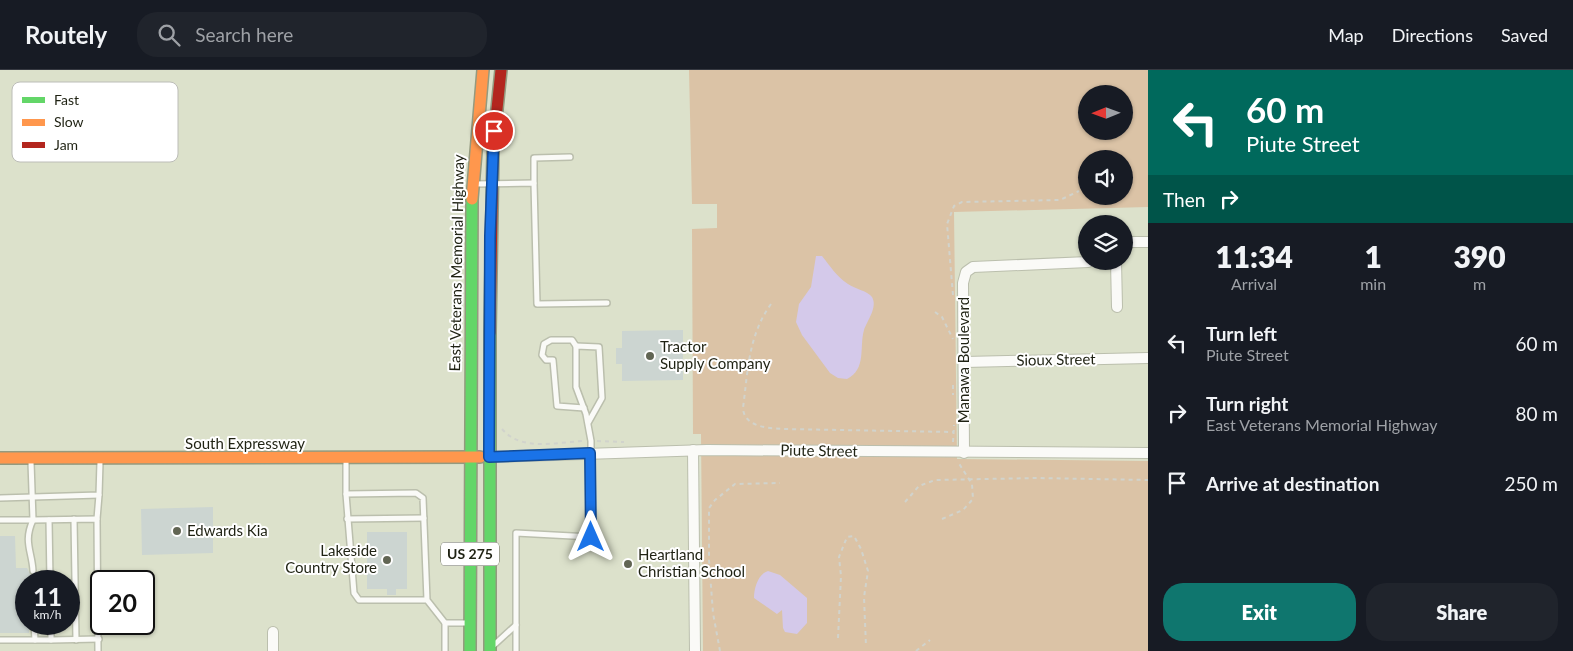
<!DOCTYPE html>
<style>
body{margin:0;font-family:Lato,sans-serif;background:#20242c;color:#f1f3f6;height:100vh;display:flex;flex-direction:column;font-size:19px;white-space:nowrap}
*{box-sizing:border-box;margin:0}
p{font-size:16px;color:#9ea1a6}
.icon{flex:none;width:28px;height:28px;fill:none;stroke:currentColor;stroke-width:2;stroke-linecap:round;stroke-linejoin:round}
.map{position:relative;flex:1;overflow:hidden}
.sheet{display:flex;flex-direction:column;background:#171b24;width:425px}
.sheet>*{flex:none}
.guide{background:#00695c;color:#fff;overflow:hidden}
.needle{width:32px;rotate:269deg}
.tools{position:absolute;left:1078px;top:15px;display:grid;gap:10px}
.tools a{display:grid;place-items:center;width:55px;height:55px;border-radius:50%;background:#171b24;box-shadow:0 1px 4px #0004;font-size:25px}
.speed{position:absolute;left:15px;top:500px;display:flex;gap:10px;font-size:25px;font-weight:700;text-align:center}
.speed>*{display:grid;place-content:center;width:65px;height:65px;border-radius:50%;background:#171b24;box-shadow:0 1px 4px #0004;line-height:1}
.speed small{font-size:12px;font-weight:400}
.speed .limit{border:2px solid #111;border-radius:8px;background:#fff;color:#111}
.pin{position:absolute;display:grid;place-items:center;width:42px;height:42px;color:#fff;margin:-21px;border:2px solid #fff;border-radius:50%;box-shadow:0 1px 5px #0007}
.me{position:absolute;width:55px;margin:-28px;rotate:0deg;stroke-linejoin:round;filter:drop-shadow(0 0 4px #0008)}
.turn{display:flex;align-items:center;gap:18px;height:105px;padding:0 15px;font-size:22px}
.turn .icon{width:65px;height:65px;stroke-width:2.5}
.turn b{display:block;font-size:35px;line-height:42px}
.then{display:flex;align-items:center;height:48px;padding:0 15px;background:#0003;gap:10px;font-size:19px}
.eta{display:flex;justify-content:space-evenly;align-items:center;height:85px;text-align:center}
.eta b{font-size:30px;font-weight:800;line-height:35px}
.cta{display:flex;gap:10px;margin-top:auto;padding:10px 15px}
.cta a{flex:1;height:58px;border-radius:20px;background:#0f766e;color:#fff;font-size:20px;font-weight:800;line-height:58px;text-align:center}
.cta a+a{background:#20242c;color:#f1f3f6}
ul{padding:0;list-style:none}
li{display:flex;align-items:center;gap:15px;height:70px;padding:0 15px}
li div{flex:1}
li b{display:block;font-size:19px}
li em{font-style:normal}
header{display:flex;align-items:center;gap:30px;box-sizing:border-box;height:70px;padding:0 25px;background:#171b24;border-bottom:1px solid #363941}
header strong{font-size:24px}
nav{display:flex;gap:28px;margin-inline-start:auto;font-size:18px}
.search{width:350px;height:45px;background:#20242c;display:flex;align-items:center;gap:12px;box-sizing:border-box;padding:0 18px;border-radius:20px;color:#9ea1a6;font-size:19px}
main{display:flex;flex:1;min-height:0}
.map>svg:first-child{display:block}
.green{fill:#dbc3a6;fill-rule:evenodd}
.water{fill:#d4c9ea}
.building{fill:#ccd5d1}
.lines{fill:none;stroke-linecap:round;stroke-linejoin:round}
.lane-casing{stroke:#bbbfad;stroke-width:8}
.street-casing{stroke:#bbbfad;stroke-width:12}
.fast-casing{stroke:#949a7f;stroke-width:14}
.slow-casing{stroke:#949a7f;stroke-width:14}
.jam-casing{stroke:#949a7f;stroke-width:14}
.path{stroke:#d1d3cc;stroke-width:2;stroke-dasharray:4 4;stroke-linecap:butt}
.lane{stroke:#fafaf7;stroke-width:5}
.street{stroke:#fafaf7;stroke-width:10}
.fast{stroke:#63d668;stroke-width:11}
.slow{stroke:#ff974d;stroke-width:11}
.jam{stroke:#b3261e;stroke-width:11}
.route-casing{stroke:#114b97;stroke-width:12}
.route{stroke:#1a73e8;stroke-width:9}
.poi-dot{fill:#616553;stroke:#fff;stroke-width:2}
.labels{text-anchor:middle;stroke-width:4;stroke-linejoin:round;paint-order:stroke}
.shield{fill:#fff;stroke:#62645a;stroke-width:1}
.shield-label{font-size:14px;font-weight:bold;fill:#1f2213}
.street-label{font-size:15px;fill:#1f2213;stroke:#fff}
.poi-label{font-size:15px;fill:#1f2213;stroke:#fff;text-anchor:start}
.key{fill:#fff;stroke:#bcbdb8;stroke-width:1}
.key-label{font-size:14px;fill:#1f2213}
</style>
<header>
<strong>Routely</strong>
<div class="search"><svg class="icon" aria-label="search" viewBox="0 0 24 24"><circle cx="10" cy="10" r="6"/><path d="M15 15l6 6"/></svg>Search here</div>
<nav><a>Map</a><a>Directions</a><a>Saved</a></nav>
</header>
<main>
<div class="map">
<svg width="1148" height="581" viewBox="0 0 1148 581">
<rect width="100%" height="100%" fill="#dce1cb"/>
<path class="green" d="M689,0H1148V137L954,142L957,389L1148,391V581H703L701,364H693L692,159L717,158V134H692ZM1086,24H1124V61H1086ZM1086,89H1124V126H1086Z"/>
<g class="water">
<path d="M816,186H822C831,197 836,206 848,214C855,219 868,221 872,227C878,237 867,251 864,260C859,277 867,299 847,309L838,308L830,303L802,265L796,252L799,234L811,217Z"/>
<path d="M768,501L780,505L807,528V553L797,564L785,562L783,558L782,540L777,544L754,528C754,518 758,504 768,501Z"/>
</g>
<g class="building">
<path d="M683,260V310L622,311V294H616V278H622V261Z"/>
<path d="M213,437V483L142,485L141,439Z"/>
<path d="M367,462H407V519H396V525H387V519H367Z"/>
<path d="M0,466H15L16,498H27L31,505L36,504V511H26V554H29V563H0Z"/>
</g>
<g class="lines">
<g class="lane-casing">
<g id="lane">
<path d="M534,113V88L570,87"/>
<path d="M475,114L534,113L537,234L607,233"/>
<path d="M576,276L572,270H551L544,274L542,285L546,290H553L557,336L584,338"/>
<path d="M31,392L33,450L97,449L98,581"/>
<path d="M346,424V389"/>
<path d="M0,428L99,425L100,392"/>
<path d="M74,449L76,570"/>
<path d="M97,449L99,425"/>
<path d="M347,449L424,448"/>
<path d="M0,450H33C23,472 32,481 33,501"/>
<path d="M49,450L50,511"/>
<path d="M427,530H359L354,523L346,424L416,423L423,428L427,530L445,553"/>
<path d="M34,554L35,570H51"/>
<path d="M51,554V570L99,569"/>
<path d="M0,570H35"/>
<path d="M494,575L516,555"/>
<path d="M445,581V553H467"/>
<path d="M516,581V463L591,467V371L586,344L576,317V276L599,277L602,328L588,353"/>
</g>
</g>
<g class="street-casing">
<g id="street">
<path d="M1124,172H1148"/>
<path d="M1116,191L1117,237"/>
<path d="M965,292L1148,288"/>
<path d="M693,380L695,581"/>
<path d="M964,383L963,213L966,202L973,197L1088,192"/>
<path d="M489,387L707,380L1148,383"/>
<path d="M273,581V562"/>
</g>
</g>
<g class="fast-casing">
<g id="fast">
<path d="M490,263V581"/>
<path d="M470,581L472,129"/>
</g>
</g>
<g class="slow-casing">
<g id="slow">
<path d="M472,129L483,0"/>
<path d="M0,388L480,387"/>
</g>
</g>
<g class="jam-casing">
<path id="jam" d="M490,263L493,78L501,0"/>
</g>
<g class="path">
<path d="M953,225L947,154L954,136L962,132L1060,130L1079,121"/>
<path d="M771,234C748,266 748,301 743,338C744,358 770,358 784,359L953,362"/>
<path d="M935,242L942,247L953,269"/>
<path d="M953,315V325"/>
<path d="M502,359C521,382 557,372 584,371"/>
<path d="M597,371L624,372"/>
<path d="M953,372L954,355"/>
<path d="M905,432L919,416L935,410L1037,408L1148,410"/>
<path d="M942,449L963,440L973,429L972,414L958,392"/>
<path d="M838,568L841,506L839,487L847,467L854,466L861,479L868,501L864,527L866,576"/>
<path d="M720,581L713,543L709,490V438L715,430L735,414L780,413"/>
<path d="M916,581L930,570"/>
</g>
<use href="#lane" class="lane"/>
<use href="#street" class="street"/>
<use href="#fast" class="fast"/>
<use href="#slow" class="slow"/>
<use href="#jam" class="jam"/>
</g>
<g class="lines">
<g class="route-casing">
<path id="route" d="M494,61L490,166L489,387L590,383L591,467"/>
</g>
<use href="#route" class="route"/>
</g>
<g class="poi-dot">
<circle cx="650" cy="286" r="5"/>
<circle cx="177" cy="461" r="5"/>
<circle cx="387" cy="490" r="5"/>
<circle cx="628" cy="494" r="5"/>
</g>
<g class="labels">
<rect class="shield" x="441" y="472.5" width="58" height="23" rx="4"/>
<g class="shield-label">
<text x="470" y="489">US 275</text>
</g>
<g class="street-label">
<text transform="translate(457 193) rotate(-89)" y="5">East Veterans Memorial Highway</text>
<text transform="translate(964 290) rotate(-90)" y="5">Manawa Boulevard</text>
<text transform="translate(1056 290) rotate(-1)" y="5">Sioux Street</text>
<text x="245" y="379">South Expressway</text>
<text transform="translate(819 381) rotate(1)" y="5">Piute Street</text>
</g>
<g class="poi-label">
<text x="660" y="282">Tractor<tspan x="660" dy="17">Supply Company</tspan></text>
<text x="187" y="466">Edwards Kia</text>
<text x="377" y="486" text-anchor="end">Lakeside<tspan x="377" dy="17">Country Store</tspan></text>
<text x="638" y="490">Heartland<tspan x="638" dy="17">Christian School</tspan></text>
</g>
</g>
<rect x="12" y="12" width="166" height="80" rx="8" class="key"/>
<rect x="22" y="27" width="23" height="6" fill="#63d668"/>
<rect x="22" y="49" width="23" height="7" fill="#ff974d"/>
<rect x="22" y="72" width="23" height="6" fill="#b3261e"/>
<g class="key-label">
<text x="54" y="35">Fast</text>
<text x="54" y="57">Slow</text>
<text x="54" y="80">Jam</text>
</g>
</svg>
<div class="tools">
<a><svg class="needle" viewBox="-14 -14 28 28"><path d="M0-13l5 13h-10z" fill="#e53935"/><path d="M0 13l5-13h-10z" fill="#9ea1a6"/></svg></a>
<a><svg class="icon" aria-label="sound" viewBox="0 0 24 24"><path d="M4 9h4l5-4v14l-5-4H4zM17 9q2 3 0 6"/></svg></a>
<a><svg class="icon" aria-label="layers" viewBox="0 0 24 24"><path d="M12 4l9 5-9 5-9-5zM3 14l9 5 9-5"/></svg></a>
</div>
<div class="speed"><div>11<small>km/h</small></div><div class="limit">20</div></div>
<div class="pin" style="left:494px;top:61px;background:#d93025"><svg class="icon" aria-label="arrive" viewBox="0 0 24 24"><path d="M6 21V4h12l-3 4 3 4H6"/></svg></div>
<svg class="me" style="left:591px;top:467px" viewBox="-20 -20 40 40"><path d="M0-17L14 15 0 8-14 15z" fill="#1a73e8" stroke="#fff" stroke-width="4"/></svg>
</div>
<section class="sheet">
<div class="guide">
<div class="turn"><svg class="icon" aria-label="left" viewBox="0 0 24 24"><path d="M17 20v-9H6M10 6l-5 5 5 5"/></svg><div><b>60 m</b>Piute Street</div></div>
<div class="then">Then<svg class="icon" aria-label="right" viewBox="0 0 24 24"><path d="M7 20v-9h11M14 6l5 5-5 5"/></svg></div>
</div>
<div class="eta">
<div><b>11:34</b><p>Arrival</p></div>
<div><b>1</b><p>min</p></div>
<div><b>390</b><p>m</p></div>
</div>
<ul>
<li><svg class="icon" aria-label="left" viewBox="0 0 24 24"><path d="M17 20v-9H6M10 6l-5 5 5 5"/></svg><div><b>Turn left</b><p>Piute Street</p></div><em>60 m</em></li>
<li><svg class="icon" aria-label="right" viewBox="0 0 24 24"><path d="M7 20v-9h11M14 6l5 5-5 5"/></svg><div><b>Turn right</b><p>East Veterans Memorial Highway</p></div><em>80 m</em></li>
<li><svg class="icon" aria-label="arrive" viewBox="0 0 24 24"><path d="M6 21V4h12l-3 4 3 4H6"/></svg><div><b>Arrive at destination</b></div><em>250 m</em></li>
</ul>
<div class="cta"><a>Exit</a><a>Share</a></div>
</section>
</main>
